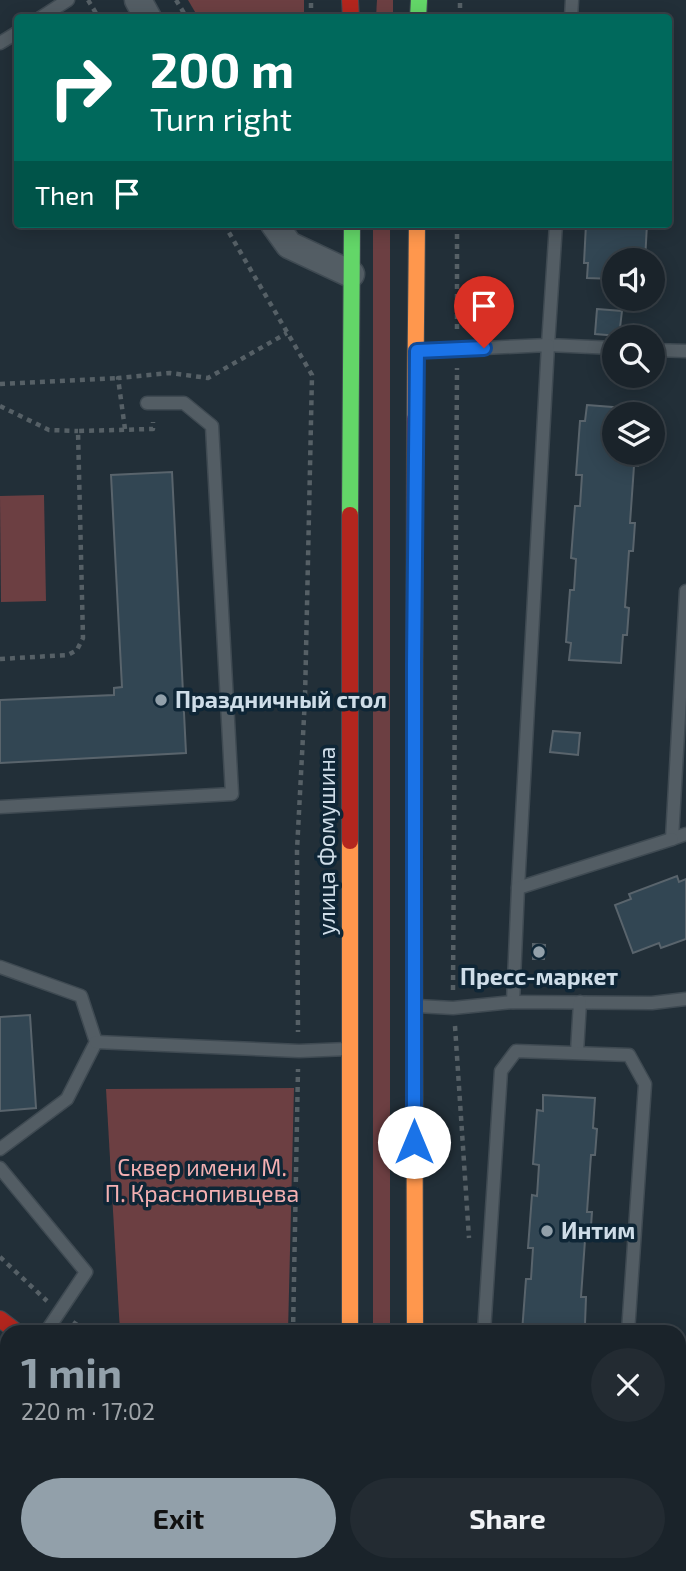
<!DOCTYPE html>
<meta charset="utf-8">
<style>
body{margin:0;font-family:"Exo 2",sans-serif;background:#232b32;color:#f1f3f6;height:100vh;display:flex;flex-direction:column;font-size:26px;white-space:nowrap}
*{box-sizing:border-box;margin:0}
p{font-size:23px;color:#9fa4a8}
.icon{flex:none;width:38px;height:38px;fill:none;stroke:currentColor;stroke-width:2;stroke-linecap:round;stroke-linejoin:round}
.map{position:relative;flex:1;overflow:hidden}
.details{position:absolute;left:0px;top:1325px;width:686px;height:247px;display:flex;flex-direction:column;background:#1a232a;border-radius:21px 21px 0 0;box-shadow:0 4px 18px #0003,0 0 0 2px #384047}
.details>*{flex:none}
.top-card{position:absolute;left:14px;top:14px;width:658px;height:214px;border-radius:7px;box-shadow:0 4px 18px #0003,0 0 0 2px #384047;background:#00695c;color:#fff;overflow:hidden}
.controls{position:absolute;left:602px;top:248px;display:grid;gap:14px}
.controls a{display:grid;place-items:center;width:63px;height:63px;border-radius:50%;background:#1a232a;box-shadow:0 4px 18px #0003,0 0 0 2px #384047;font-size:35px}
.pin{position:absolute;display:grid;place-items:center;width:60px;height:60px;color:#fff;margin:-72px -30px;border-radius:50% 50% 50% 0;rotate:-45deg;box-shadow:0 0 7px #0007}
.pin .icon{rotate:45deg}
.me{position:absolute;width:77px;margin:-38px;rotate:0deg;stroke-linejoin:round;filter:drop-shadow(0 0 5px #0008)}
.turn{display:flex;align-items:center;gap:24px;height:147px;padding:0 21px;font-size:32px}
.turn .icon{width:91px;height:91px;stroke-width:2.5}
.turn b{display:block;font-size:49px;line-height:60px}
.then{display:flex;align-items:center;height:66px;padding:0 21px;background:#0003;gap:14px;font-size:26px}
.round{display:grid;place-items:center;flex:none;width:74px;height:74px;border-radius:37px;background:#232b32}
.head{display:flex;align-items:center;justify-content:space-between;height:119px;padding:0 21px}
h1{font-size:42px;font-weight:700;line-height:52px;color:#92a0aa}
.primary-button{display:flex;gap:14px;margin-top:auto;padding:14px 21px}
.primary-button a{flex:1;height:80px;border-radius:42px;background:#92a0aa;color:#111;font-size:28px;font-weight:700;line-height:80px;text-align:center}
.primary-button a+a{background:#232b32;color:#f1f3f6}
.map>svg:first-child{display:block}
.built{fill:#1b374b}
.green{fill:#6c3f42}
.building{fill:#324653;stroke:#59646c;stroke-width:2}
.lines{fill:none;stroke-linecap:round;stroke-linejoin:round}
.lane-casing{stroke:#3f4a52;stroke-width:15}
.street-casing{stroke:#3f4a52;stroke-width:29}
.fast-casing{stroke:#3f4a52;stroke-width:18}
.slow-casing{stroke:#3f4a52;stroke-width:18}
.jam-casing{stroke:#3f4a52;stroke-width:18}
.path{stroke:#566066;stroke-width:4.5;stroke-dasharray:5 5;stroke-linecap:butt}
.lane{stroke:#535d64;stroke-width:12}
.street{stroke:#535d64;stroke-width:26}
.fast{stroke:#63d668;stroke-width:16}
.slow{stroke:#ff974d;stroke-width:16}
.jam{stroke:#b3261e;stroke-width:16}
.route-casing{stroke:#114b97;stroke-width:18}
.route{stroke:#1a73e8;stroke-width:12}
.poi-dot{fill:#92a0aa;stroke:#0f2636;stroke-width:2.5}
.labels{text-anchor:middle;stroke-width:7;stroke-linejoin:round;paint-order:stroke}
.poi-label{font-size:23px;font-weight:bold;fill:#cfdde8;stroke:#0f2636;text-anchor:start}
.street-label{font-size:23px;fill:#cfdde8;stroke:#0f2636}
.park-label{font-size:23px;fill:#f3b0b2;stroke:#0f2636}
</style>
<div class="map">
<svg width="686" height="1571" viewBox="0 0 686 1571">
<rect width="100%" height="100%" fill="#222f38"/>
<path class="built" d="M0,1372L7,1377V1564H306L309,1571H0Z"/>
<g class="green">
<path d="M188,0H304V17H198Z"/>
<path d="M377,0H393V17H376Z"/>
<rect x="373" y="224" width="17" height="1108"/>
<path d="M44,495L46,601L1,602L0,496Z"/>
<path d="M294,1088L288,1332H120L106,1089Z"/>
</g>
<g class="building">
<path d="M586,224H647L645,261H614V279L587,278L588,263H584Z"/>
<path d="M597,309L622,311L619,336L595,334Z"/>
<path d="M587,405L638,409V415H614V453H639L638,466H634L630,523H635L633,551H629L625,607L629,608L627,635H623L621,663L569,660L571,643L566,642L570,590H574L576,559L571,558L575,506H580L582,475H576L580,421H585Z"/>
<path d="M172,472L186,753L0,763V700L114,695V688L122,687L111,475Z"/>
<path d="M553,731L580,733L578,755L550,752Z"/>
<path d="M677,876L679,882L686,879V939L661,948L659,943L633,953L615,905L631,899L629,894Z"/>
<path d="M533,944L545,945L544,959H533Z"/>
<path d="M30,1015L36,1108L0,1111V1017Z"/>
<path d="M543,1095L595,1098L593,1128L597,1129L595,1155H591L587,1212H592L590,1240H585L581,1297H586L585,1324H579V1332H522L526,1279H531L533,1248H528L532,1195L537,1196L539,1165L533,1164L537,1110L543,1111Z"/>
</g>
<g class="lines">
<g class="lane-casing">
<g id="lane">
<path d="M40,18L68,0"/>
<path d="M571,18L572,0"/>
<path d="M0,43L18,32"/>
<path d="M556,224L548,345L614,348"/>
<path d="M653,350L686,351"/>
<path d="M420,351L548,345L518,888"/>
<path d="M686,591L672,839L686,834"/>
<path d="M0,807L232,794L212,426L184,403H147"/>
<path d="M0,967L81,996L96,1042L67,1099L0,1149"/>
<path d="M513,1002L518,888L672,839"/>
<path d="M417,1006L453,1008L513,1002L652,1003L686,999"/>
<path d="M96,1042L299,1051L348,1049"/>
<path d="M577,1052L580,1002"/>
<path d="M0,1168L86,1272L46,1332"/>
<path d="M484,1332L501,1071L516,1051L629,1055L645,1084L628,1332"/>
<path d="M128,1571V1564"/>
</g>
</g>
<g class="street-casing">
<g id="street">
<path d="M138,0L148,18"/>
<path d="M274,224L289,245L351,274"/>
<path d="M512,1564L550,1571"/>
</g>
</g>
<g class="fast-casing">
<g id="fast">
<path d="M418,18L419,0"/>
<path d="M350,515L352,224"/>
<path d="M347,1571L348,1564"/>
</g>
</g>
<g class="slow-casing">
<g id="slow">
<path d="M415,419L417,224"/>
<path d="M414,864L415,1332"/>
<path d="M350,1332V841"/>
</g>
</g>
<g class="jam-casing">
<g id="jam">
<path d="M350,0L351,18"/>
<path d="M350,515V841"/>
<path d="M414,864L415,419"/>
<path d="M0,1319L17,1332"/>
<path d="M415,1564V1571"/>
</g>
</g>
<g class="path">
<path d="M88,0L99,18"/>
<path d="M176,0L187,18"/>
<path d="M311,18V0"/>
<path d="M460,18V0"/>
<path d="M224,224L312,375L305,698L297,850L298,1032"/>
<path d="M457,224V332"/>
<path d="M0,384L118,378"/>
<path d="M0,406L49,430L78,431"/>
<path d="M125,429L118,378L170,373L208,378L287,333"/>
<path d="M0,659L68,655L77,650L83,638L78,431L153,429V422"/>
<path d="M453,990L457,368"/>
<path d="M455,1026L469,1238"/>
<path d="M0,1257L47,1301"/>
<path d="M73,1322L87,1332"/>
<path d="M293,1332L298,1069"/>
<path d="M0,1393L7,1397"/>
<path d="M282,1564L284,1571"/>
<path d="M660,1564L684,1571"/>
<path d="M199,1571L205,1564"/>
</g>
<use href="#lane" class="lane"/>
<use href="#street" class="street"/>
<use href="#fast" class="fast"/>
<use href="#slow" class="slow"/>
<use href="#jam" class="jam"/>
</g>
<g class="lines">
<g class="route-casing">
<path id="route" d="M414,1142V664L417,351L484,348"/>
</g>
<use href="#route" class="route"/>
</g>
<g class="poi-dot">
<circle cx="161" cy="700" r="7"/>
<circle cx="539" cy="952" r="7"/>
<circle cx="547" cy="1231" r="7"/>
</g>
<g class="labels">
<g class="poi-label">
<text x="175" y="708">Праздничный стол</text>
<text x="539" y="985" text-anchor="middle">Пресс-маркет</text>
<text x="561" y="1239">Интим</text>
</g>
<g class="street-label">
<text transform="translate(327 841) rotate(-90)" y="8">улица Фомушина</text>
</g>
<g class="park-label">
<text x="202" y="1176">Сквер имени М.<tspan x="202" dy="26">П. Краснопивцева</tspan></text>
</g>
</g>
</svg>
<div class="controls">
<a><svg class="icon" aria-label="sound" viewBox="0 0 24 24"><path d="M4 9h4l5-4v14l-5-4H4zM17 9q2 3 0 6"/></svg></a>
<a><svg class="icon" aria-label="search" viewBox="0 0 24 24"><circle cx="10" cy="10" r="6"/><path d="M15 15l6 6"/></svg></a>
<a><svg class="icon" aria-label="layers" viewBox="0 0 24 24"><path d="M12 4l9 5-9 5-9-5zM3 14l9 5 9-5"/></svg></a>
</div>
<div class="pin" style="left:484px;top:348px;background:#d93025"><svg class="icon" aria-label="arrive" viewBox="0 0 24 24"><path d="M6 21V4h12l-3 4 3 4H6"/></svg></div>
<svg class="me" style="left:414px;top:1142px" viewBox="-20 -20 40 40"><circle r="19" fill="#fff"/><path d="M0-13L10 11 0 6-10 11z" fill="#1a73e8"/></svg>
<div class="top-card">
<div class="turn"><svg class="icon" aria-label="right" viewBox="0 0 24 24"><path d="M7 20v-9h11M14 6l5 5-5 5"/></svg><div><b>200 m</b>Turn right</div></div>
<div class="then">Then<svg class="icon" aria-label="arrive" viewBox="0 0 24 24"><path d="M6 21V4h12l-3 4 3 4H6"/></svg></div>
</div>
<section class="details">
<div class="head"><div><h1>1 min</h1><p>220 m · 17:02</p></div><a class="round"><svg class="icon" aria-label="close" viewBox="0 0 24 24"><path d="M6 6l12 12M18 6L6 18"/></svg></a></div>
<div class="primary-button"><a>Exit</a><a>Share</a></div>
</section>
</div>
